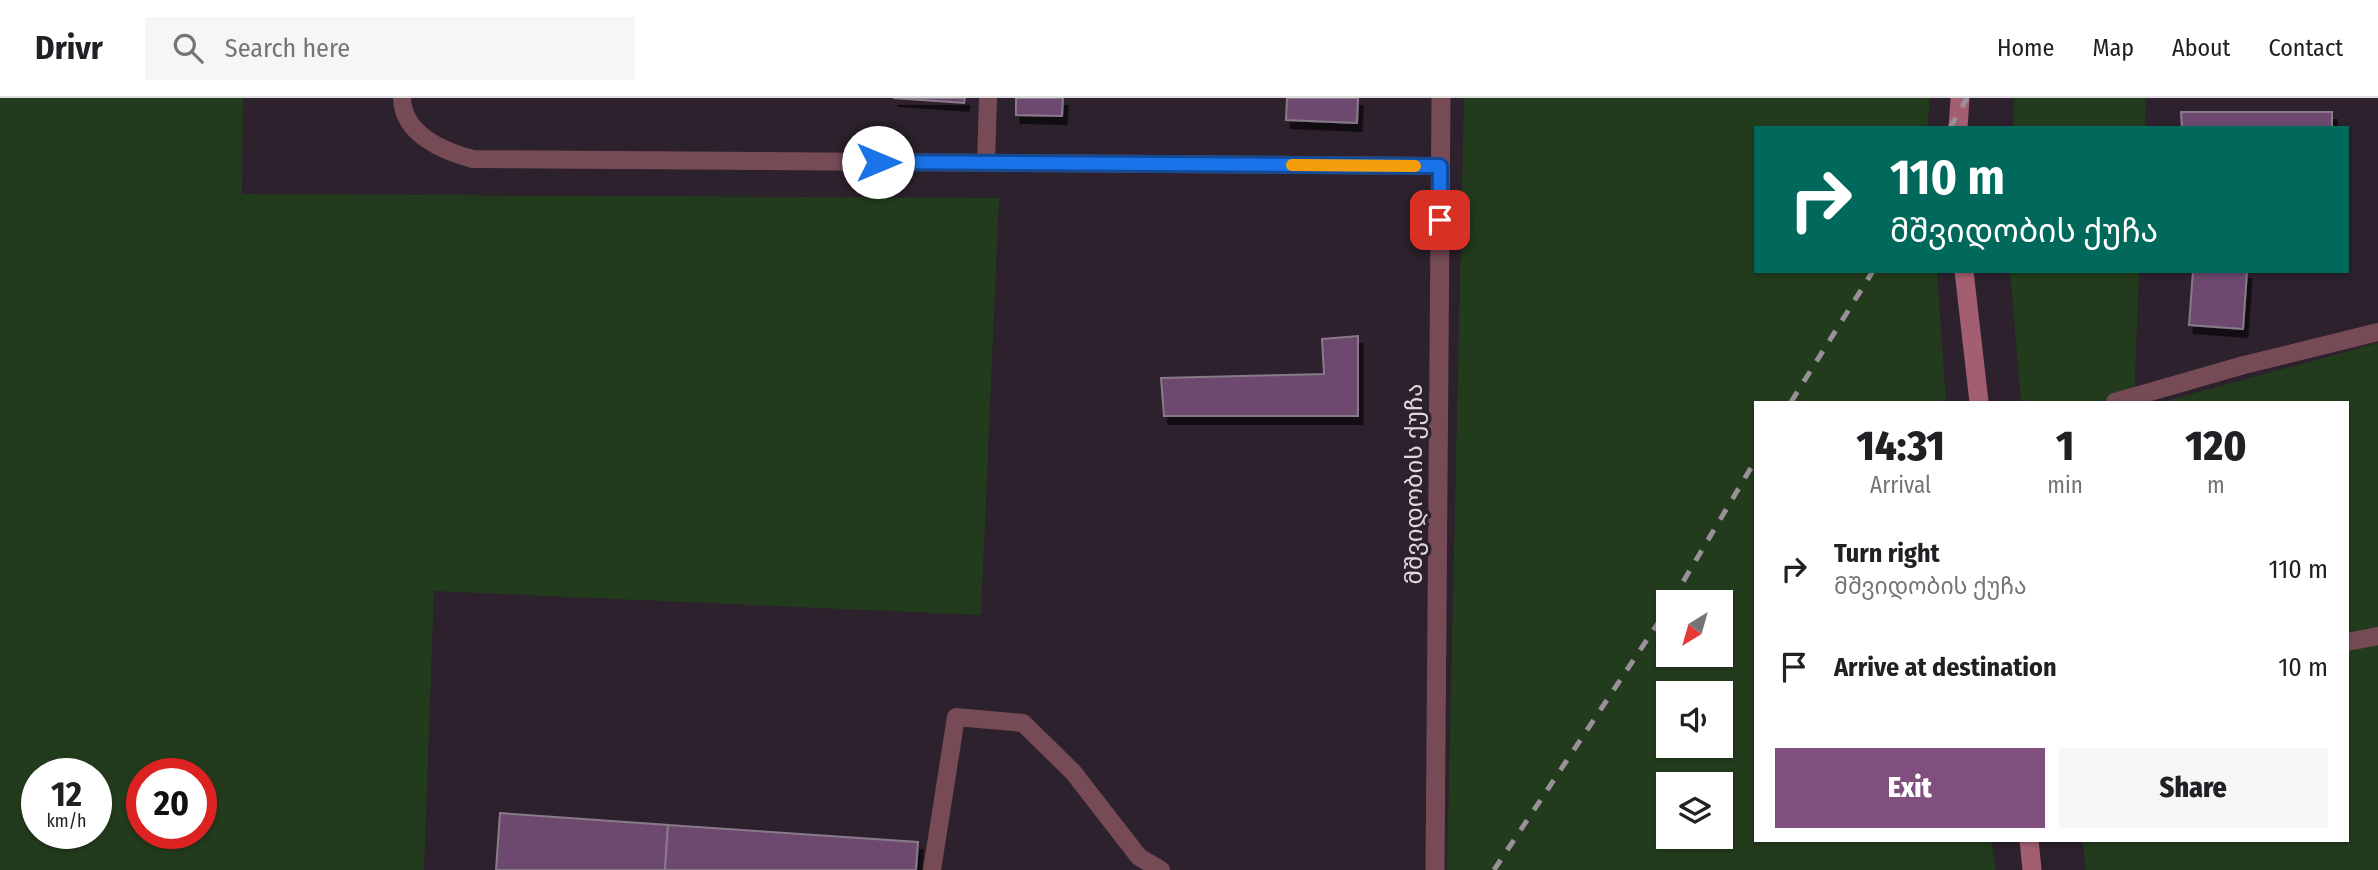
<!DOCTYPE html>
<meta charset="utf-8">
<style>
body{margin:0;font-family:"Fira Sans Condensed","Noto Sans Georgian",sans-serif;background:#f6f6f6;color:#202124;height:100vh;display:flex;flex-direction:column;font-size:26px;white-space:nowrap}
*{box-sizing:border-box;margin:0}
p{font-size:23px;color:#757577}
.icon{flex:none;width:38px;height:38px;fill:none;stroke:currentColor;stroke-width:2;stroke-linecap:round;stroke-linejoin:round}
.map{position:relative;flex:1;overflow:hidden}
.side{position:absolute;left:1754px;top:303px;width:595px;height:441px;display:flex;flex-direction:column;background:#fff;border-radius:0px;box-shadow:0 2px 5px #0004}
.side>*{flex:none}
.hud{position:absolute;left:1754px;top:28px;width:595px;height:147px;border-radius:0px;box-shadow:0 2px 5px #0004;background:#00695c;color:#fff;overflow:hidden}
.needle{width:46px;rotate:217deg}
.fabs{position:absolute;left:1656px;top:492px;display:grid;gap:14px}
.fabs a{display:grid;place-items:center;width:77px;height:77px;border-radius:0px;background:#fff;box-shadow:0 2px 5px #0004;font-size:35px}
.speed{position:absolute;left:21px;top:660px;display:flex;gap:14px;font-size:35px;font-weight:700;text-align:center}
.speed>*{display:grid;place-content:center;width:91px;height:91px;border-radius:50%;background:#fff;box-shadow:0 2px 5px #0004;line-height:1}
.speed small{font-size:18px;font-weight:400}
.speed .limit{border:10px solid #d22;background:#fff;color:#111}
.pin{position:absolute;display:grid;place-items:center;width:60px;height:60px;color:#fff;margin:-30px;border-radius:14px;box-shadow:0 4px 10px #0006}
.me{position:absolute;width:77px;margin:-38px;rotate:90deg;stroke-linejoin:round;filter:drop-shadow(0 0 5px #0008)}
.turn{display:flex;align-items:center;gap:24px;height:147px;padding:0 21px;font-size:32px}
.turn .icon{width:91px;height:91px;stroke-width:2.5}
.turn b{display:block;font-size:49px;line-height:60px}
.eta{display:flex;justify-content:space-evenly;align-items:center;height:119px;text-align:center}
.eta b{font-size:42px;font-weight:800;line-height:49px}
.action{display:flex;gap:14px;margin-top:auto;padding:14px 21px}
.action a{flex:1;height:80px;border-radius:0px;background:#814f7d;color:#fff;font-size:28px;font-weight:800;line-height:80px;text-align:center}
.action a+a{background:#f6f6f6;color:#202124}
ul{padding:0;list-style:none}
li{display:flex;align-items:center;gap:21px;height:98px;padding:0 21px}
li div{flex:1}
li b{display:block;font-size:26px}
li em{font-style:normal}
header{display:flex;align-items:center;gap:42px;box-sizing:border-box;height:98px;padding:0 35px;background:#fff;border-bottom:2px solid #e0e0e0}
header strong{font-size:33px}
nav{display:flex;gap:38px;margin-inline-start:auto;font-size:24px}
.search{width:490px;height:63px;background:#f6f6f6;display:flex;align-items:center;gap:18px;box-sizing:border-box;padding:0 24px;border-radius:0px;color:#757577;font-size:26px}
.map>svg:first-child{display:block}
.green{fill:#233b1d;fill-rule:evenodd}
.building{fill:#6d4a6f;stroke:#887a88;stroke-width:2;filter:url(#shadow)}
.lines{fill:none;stroke-linecap:round;stroke-linejoin:round}
.service{stroke:#764b56;stroke-width:18}
.minor{stroke:#764b56;stroke-width:19}
.secondary{stroke:#a35f71;stroke-width:19}
.rail{stroke:#999099;stroke-width:5;stroke-dasharray:12 12;stroke-linecap:butt}
.route-casing{stroke:#114b97;stroke-width:18}
.route{stroke:#1a73e8;stroke-width:12}
.slow{stroke:#f59e0b;stroke-width:12}
.labels{text-anchor:middle;stroke-width:7;stroke-linejoin:round;paint-order:stroke}
.street-label{font-size:24px;fill:#e0d8e0;stroke:#2c212c}
</style>
<header>
<strong>Drivr</strong>
<div class="search"><svg class="icon" aria-label="search" viewBox="0 0 24 24"><circle cx="10" cy="10" r="6"/><path d="M15 15l6 6"/></svg>Search here</div>
<nav><a>Home</a><a>Map</a><a>About</a><a>Contact</a></nav>
</header>
<div class="map">
<svg width="2378" height="772" viewBox="0 0 2378 772">
<defs>
<filter id="shadow"><feDropShadow dx="4.5" dy="8" stdDeviation="0" flood-color="#0009"/></filter>
</defs>
<rect width="100%" height="100%" fill="#2c212c"/>
<g class="green">
<path d="M0,0H243L242,96L999,100L981,517L434,493L424,772H0ZM37,676H96V735H37ZM142,676H201V735H142Z"/>
<path d="M1464,0H1930L1927,30H1755V173H1937L1946,304H1755V742H1991L1996,772H1447ZM1720,504V556H1668V504ZM1720,595V648H1668V595ZM1720,686V738H1668V686Z"/>
<path d="M2014,0H2146L2145,30H2013Z"/>
<path d="M2010,173H2139L2134,304H2021Z"/>
<path d="M2378,245V772H2086L2082,742H2347V304H2162Z"/>
</g>
<g class="building">
<path d="M893,0H965L964,5Z"/>
<path d="M1016,0H1063L1062,18L1016,17Z"/>
<path d="M1287,0H1358L1357,25L1286,22Z"/>
<path d="M2181,14H2332V30H2182Z"/>
<path d="M2193,173H2247L2243,231L2189,227Z"/>
<path d="M1358,238V318H1164L1161,280L1324,276L1322,241Z"/>
<path d="M500,715L668,727L665,772H496Z"/>
<path d="M668,727L918,744L916,772H665Z"/>
</g>
<g class="lines">
<g class="service">
<path d="M402,0C403,36 442,53 473,61L1440,68"/>
<path d="M986,65L988,0"/>
<path d="M2115,304L2244,267L2378,234"/>
<path d="M2347,544L2378,538"/>
<path d="M932,772L956,619L1023,625L1073,674L1139,759L1161,772"/>
</g>
<path class="minor" d="M1435,772L1441,0"/>
<g class="secondary">
<path d="M1958,30L1960,0"/>
<path d="M1964,173L1979,304"/>
<path d="M2029,742L2032,772"/>
</g>
<g class="rail">
<path d="M1950,30L1967,0"/>
<path d="M1791,304L1873,173"/>
<path d="M1671,504L1755,363"/>
<path d="M1494,772L1668,510"/>
</g>
</g>
<g class="lines">
<g class="route-casing">
<path id="route" d="M878,64L1440,68V122"/>
</g>
<use href="#route" class="route"/>
<path class="slow" d="M1292,67L1415,68"/>
</g>
<g class="labels">
<g class="street-label">
<text transform="translate(1414 386) rotate(-90)" y="8">მშვიდობის ქუჩა</text>
</g>
</g>
</svg>
<div class="fabs">
<a><svg class="needle" viewBox="-14 -14 28 28"><path d="M0-13l5 13h-10z" fill="#e53935"/><path d="M0 13l5-13h-10z" fill="#757577"/></svg></a>
<a><svg class="icon" aria-label="sound" viewBox="0 0 24 24"><path d="M4 9h4l5-4v14l-5-4H4zM17 9q2 3 0 6"/></svg></a>
<a><svg class="icon" aria-label="layers" viewBox="0 0 24 24"><path d="M12 4l9 5-9 5-9-5zM3 14l9 5 9-5"/></svg></a>
</div>
<div class="speed"><div>12<small>km/h</small></div><div class="limit">20</div></div>
<div class="pin" style="left:1440px;top:122px;background:#d93025"><svg class="icon" aria-label="arrive" viewBox="0 0 24 24"><path d="M6 21V4h12l-3 4 3 4H6"/></svg></div>
<svg class="me" style="left:878px;top:64px" viewBox="-20 -20 40 40"><circle r="19" fill="#fff"/><path d="M0-13L10 11 0 6-10 11z" fill="#1a73e8"/></svg>
<div class="hud">
<div class="turn"><svg class="icon" aria-label="right" viewBox="0 0 24 24"><path d="M7 20v-9h11M14 6l5 5-5 5"/></svg><div><b>110 m</b>მშვიდობის ქუჩა</div></div>
</div>
<section class="side">
<div class="eta">
<div><b>14:31</b><p>Arrival</p></div>
<div><b>1</b><p>min</p></div>
<div><b>120</b><p>m</p></div>
</div>
<ul>
<li><svg class="icon" aria-label="right" viewBox="0 0 24 24"><path d="M7 20v-9h11M14 6l5 5-5 5"/></svg><div><b>Turn right</b><p>მშვიდობის ქუჩა</p></div><em>110 m</em></li>
<li><svg class="icon" aria-label="arrive" viewBox="0 0 24 24"><path d="M6 21V4h12l-3 4 3 4H6"/></svg><div><b>Arrive at destination</b></div><em>10 m</em></li>
</ul>
<div class="action"><a>Exit</a><a>Share</a></div>
</section>
</div>
